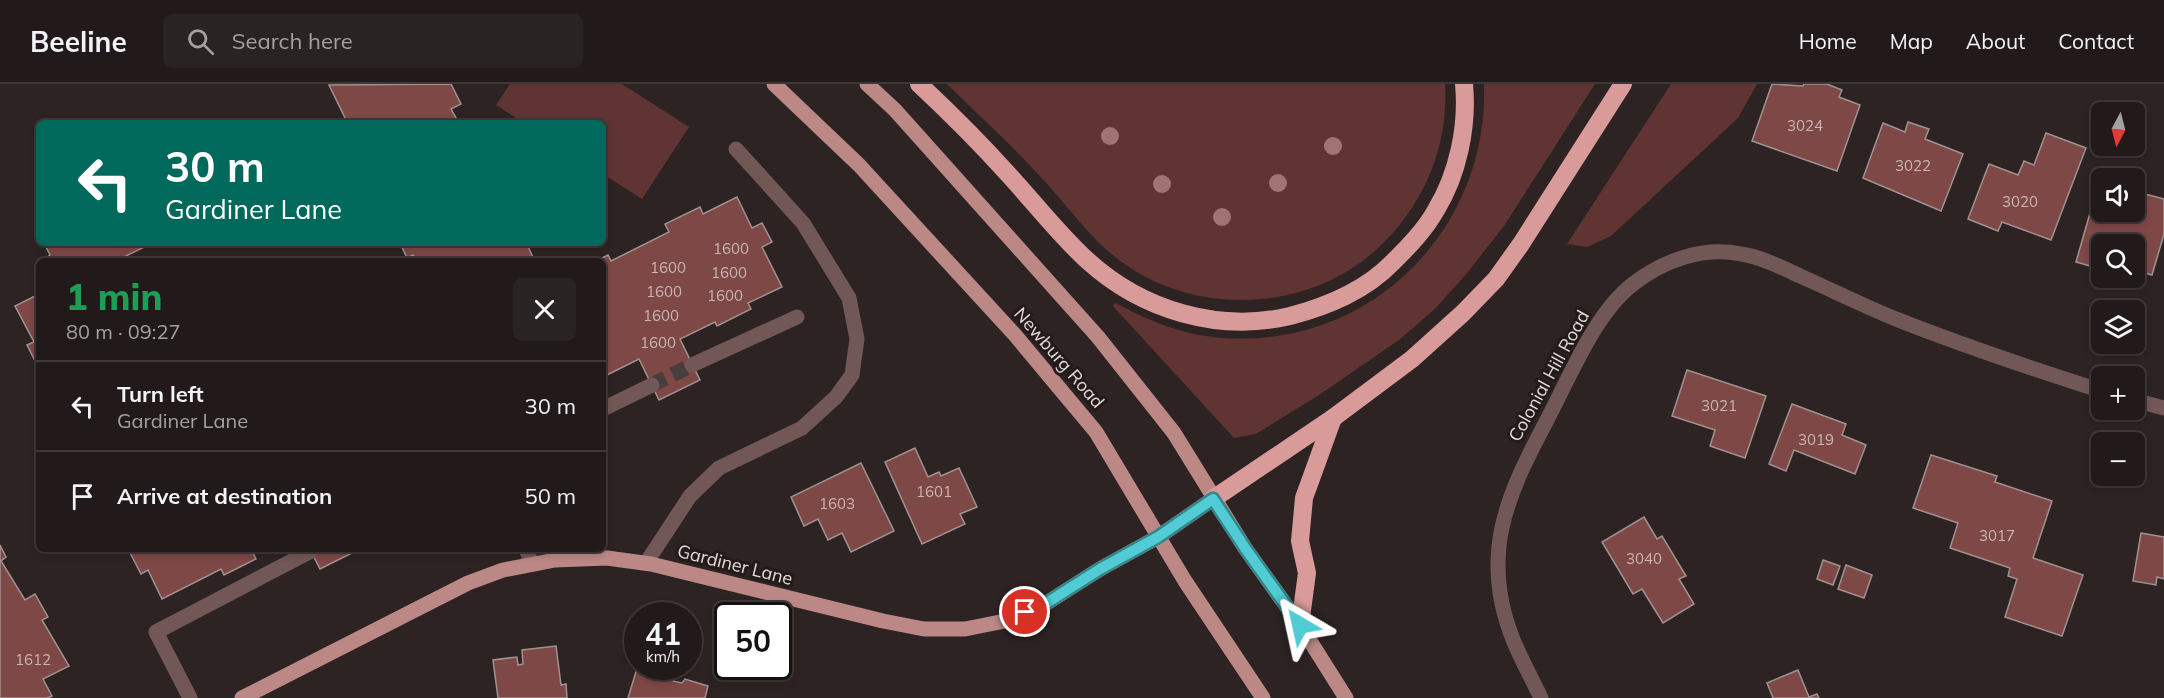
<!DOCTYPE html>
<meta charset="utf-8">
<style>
body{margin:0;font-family:Mulish,sans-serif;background:#2a2323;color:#f1f3f6;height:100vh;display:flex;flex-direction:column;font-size:22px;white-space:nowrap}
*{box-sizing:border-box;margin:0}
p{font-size:20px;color:#a2a1a2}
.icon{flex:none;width:33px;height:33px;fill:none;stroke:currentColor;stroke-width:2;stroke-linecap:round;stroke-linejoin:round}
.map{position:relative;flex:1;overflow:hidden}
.drawer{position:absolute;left:36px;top:174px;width:570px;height:294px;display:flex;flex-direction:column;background:#221a1a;border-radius:9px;box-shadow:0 3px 9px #0003,0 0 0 2px #3f3839}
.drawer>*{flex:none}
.hud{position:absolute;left:36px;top:36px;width:570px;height:126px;border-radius:9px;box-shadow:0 3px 9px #0003,0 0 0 2px #3f3839;background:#00695c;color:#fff;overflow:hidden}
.needle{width:39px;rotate:187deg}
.fabs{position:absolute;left:2091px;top:18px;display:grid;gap:12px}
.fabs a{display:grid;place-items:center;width:54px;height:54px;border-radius:9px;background:#221a1a;box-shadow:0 3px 9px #0003,0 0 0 2px #3f3839;font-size:30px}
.speed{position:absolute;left:624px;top:518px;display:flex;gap:12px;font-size:30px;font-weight:700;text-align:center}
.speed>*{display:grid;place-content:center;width:78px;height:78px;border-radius:50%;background:#221a1a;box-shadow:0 3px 9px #0003,0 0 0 2px #3f3839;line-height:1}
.speed small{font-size:15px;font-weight:400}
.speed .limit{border:3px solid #111;border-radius:9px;background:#fff;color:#111}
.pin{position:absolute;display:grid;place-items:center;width:51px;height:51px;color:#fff;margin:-26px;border:3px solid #fff;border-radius:50%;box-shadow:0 2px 6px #0007}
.me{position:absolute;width:66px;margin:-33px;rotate:324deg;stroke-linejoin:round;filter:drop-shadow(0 0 4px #0008)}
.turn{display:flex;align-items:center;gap:21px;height:126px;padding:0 30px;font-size:27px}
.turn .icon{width:78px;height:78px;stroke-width:2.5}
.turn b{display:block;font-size:42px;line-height:51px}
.round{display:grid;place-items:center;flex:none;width:63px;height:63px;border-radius:9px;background:#2a2323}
.overview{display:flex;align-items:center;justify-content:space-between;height:102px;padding:0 30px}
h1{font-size:36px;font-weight:800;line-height:45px;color:#1e9e55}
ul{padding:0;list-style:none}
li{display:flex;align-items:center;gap:18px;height:90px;padding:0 30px;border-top:2px solid #3f3839}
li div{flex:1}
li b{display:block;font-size:22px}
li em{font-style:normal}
header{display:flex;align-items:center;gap:36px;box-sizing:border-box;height:84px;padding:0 30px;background:#221a1a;border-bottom:2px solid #3f3839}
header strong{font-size:28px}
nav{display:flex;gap:33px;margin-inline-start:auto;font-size:21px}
.search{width:420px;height:54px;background:#2a2323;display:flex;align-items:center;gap:15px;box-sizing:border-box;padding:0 21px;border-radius:9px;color:#a2a1a2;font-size:22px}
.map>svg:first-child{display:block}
.green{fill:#5f3433}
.building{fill:#7e4847;stroke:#a09291;stroke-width:1.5}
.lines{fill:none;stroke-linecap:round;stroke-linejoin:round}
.minor-tunnel{stroke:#493e3e;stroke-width:15;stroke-dasharray:15 8;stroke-linecap:butt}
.minor{stroke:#715857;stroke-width:15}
.major{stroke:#bb8886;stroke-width:15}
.highway{stroke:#d89b99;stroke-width:18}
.tree{fill:#a07472}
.route-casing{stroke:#35858a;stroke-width:15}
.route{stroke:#51ccd4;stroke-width:10}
.labels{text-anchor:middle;stroke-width:6;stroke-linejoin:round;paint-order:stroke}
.number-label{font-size:15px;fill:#c8b6b4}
.street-label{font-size:18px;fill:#e1dad9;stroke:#241a1a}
</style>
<header>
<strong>Beeline</strong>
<div class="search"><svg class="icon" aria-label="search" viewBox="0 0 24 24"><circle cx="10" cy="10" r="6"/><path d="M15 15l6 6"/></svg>Search here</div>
<nav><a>Home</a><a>Map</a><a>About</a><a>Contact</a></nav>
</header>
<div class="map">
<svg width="2164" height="614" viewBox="0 0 2164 614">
<rect width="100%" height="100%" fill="#2e2323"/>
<g class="green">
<path d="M510,0H622L689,43L642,115L603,90V39H524L496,21Z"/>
<path d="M947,0H1445C1449,63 1423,123 1377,165C1345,194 1305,211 1262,215C1201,221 1141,201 1097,157C1076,135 1058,111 1037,89C1009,58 977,30 947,0Z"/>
<path d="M1484,0H1595L1504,142L1468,188L1436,224L1399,256L1319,311L1256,350L1234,354L1113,222L1115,219C1150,237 1182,251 1222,254C1369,265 1489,147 1484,0Z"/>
<path d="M1671,0H1757L1738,34L1611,152L1587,163L1567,160Z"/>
</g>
<g class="building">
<path d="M451,0L461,20L451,25L459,39H341L346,36L329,1Z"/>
<path d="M1772,0L1803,2L1804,0H1827L1842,6L1839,13L1860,21L1837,87L1752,57Z"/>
<path d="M1908,38L1929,45L1925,55L1963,70L1941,127L1863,94L1883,39L1905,48Z"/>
<path d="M2046,49L2086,64L2051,156L2002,138L1998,147L1968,135L1989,80L2018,91L2024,77L2034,81Z"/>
<path d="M2134,107L2164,115V150L2152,191L2134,186V160H2102V181L2098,179L2097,184L2076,178L2094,115L2102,117V128H2134Z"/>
<path d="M737,113L752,144L762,139L772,158L762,163L782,203L748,219L751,225L717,242L715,238L680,255L700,296L659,316L639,275L603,293V177H596L608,171L611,177L669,148L665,140L700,123L703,130Z"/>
<path d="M44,159H152L116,177H42L50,171Z"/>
<path d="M400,159H518L520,163L527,160L534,176L416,177L413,171L407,174Z"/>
<path d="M39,210V285L27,261L34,258L15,222Z"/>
<path d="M1687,286L1766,312L1745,374L1710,362L1715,346L1672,332Z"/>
<path d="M1792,320L1846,340L1842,351L1866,361L1855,390L1794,366L1786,387L1769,380Z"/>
<path d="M915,364L928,393L939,388L941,392L959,384L977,423L960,430L965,440L922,460L885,378Z"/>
<path d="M1931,371L1997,392L1995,398L2052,417L2033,474L2083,491L2062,552L2005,533L2017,495L2008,492L2010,484L1950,464L1958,439L1913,424Z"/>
<path d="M861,379L894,447L851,468L842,449L828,456L818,435L804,442L791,413Z"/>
<path d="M1644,433L1657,455L1662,452L1686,492L1679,495L1694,520L1663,539L1642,505L1633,510L1602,458Z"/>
<path d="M2141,449L2164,453V495L2157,493L2156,501L2133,497Z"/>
<path d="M0,461L6,473L1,477L25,516L35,510L48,533L42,536L69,582L43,595L52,612L47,614H0Z"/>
<path d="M128,465H261L253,469L256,475L224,491L221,485L162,515L148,486L141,490Z"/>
<path d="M310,465H360L320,485Z"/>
<path d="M1823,476L1840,482L1833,501L1817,495Z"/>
<path d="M1846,481L1872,491L1864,514L1838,505Z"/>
<path d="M556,562L561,601L566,600L567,614H498L493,576L517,573L518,581L523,580L522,566Z"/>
<path d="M638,581L678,582L673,597L682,599L685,595L708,602L705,614H628Z"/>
<path d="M1798,586L1809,613L1817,610L1819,614H1773L1767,599Z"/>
</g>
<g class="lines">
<path class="minor-tunnel" d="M652,301L692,281"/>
<g class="minor">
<path d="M692,281L797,233"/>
<path d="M2134,316L2164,324"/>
<path d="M603,325L652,301"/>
<path d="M526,465L532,480"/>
<path d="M646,479L690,412L719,384L802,344L836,313L852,291L857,255L849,214L803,139L736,65"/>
<path d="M190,614L156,548L311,467"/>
<path d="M1541,614C1532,595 1522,577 1514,558C1479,473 1506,413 1546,338C1569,295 1594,230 1633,200C1663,177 1702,162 1741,170C1761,173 1781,183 1800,192C1832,206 1864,222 1896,235C1964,262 2033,285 2102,307"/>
</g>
<g class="major">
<path d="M774,0L859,81L1015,251L1096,348L1185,497L1263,614"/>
<path d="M867,0L895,26L1098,253L1174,349L1245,464L1300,541L1346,614"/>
<path d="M242,614L468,499L503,486L555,476L607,474L651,480L883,537L924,545H965L1005,537L1045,520L1100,485L1158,453L1213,415"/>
</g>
<g class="highway">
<path d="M919,0C950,29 980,59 1008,90C1034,118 1060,152 1088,177C1142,226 1218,249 1290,232C1328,222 1365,207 1393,178C1408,163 1425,146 1436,126C1458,90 1468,42 1464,0"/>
<path d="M1213,415L1333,334L1412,275L1463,229L1496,195L1521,160L1623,0"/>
<path d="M1300,541L1307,489L1300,457L1304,414L1333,334"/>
</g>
</g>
<g class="tree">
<circle cx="1110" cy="52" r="9"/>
<circle cx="1333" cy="62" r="9"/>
<circle cx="1278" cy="99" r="9"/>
<circle cx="1162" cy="100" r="9"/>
<circle cx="1222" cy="133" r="9"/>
</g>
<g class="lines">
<g class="route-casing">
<path id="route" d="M1025,528L1045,520L1100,485L1158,453L1213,415L1245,464L1300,541"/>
</g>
<use href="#route" class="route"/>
</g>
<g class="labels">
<g class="number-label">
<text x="1805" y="47">3024</text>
<text x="1913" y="87">3022</text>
<text x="2020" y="123">3020</text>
<text x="731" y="170">1600</text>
<text x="668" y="189">1600</text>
<text x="729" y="194">1600</text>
<text x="664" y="213">1600</text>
<text x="725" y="217">1600</text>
<text x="661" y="237">1600</text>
<text x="658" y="264">1600</text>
<text x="1719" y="327">3021</text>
<text x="1816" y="361">3019</text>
<text x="934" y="413">1601</text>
<text x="837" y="425">1603</text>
<text x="1997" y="457">3017</text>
<text x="1644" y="480">3040</text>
<text x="33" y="581">1612</text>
</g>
<g class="street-label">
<text transform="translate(1059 274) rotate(49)" y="6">Newburg Road</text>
<text transform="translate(1549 292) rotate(-61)" y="6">Colonial Hill Road</text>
<text transform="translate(735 481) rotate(14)" y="6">Gardiner Lane</text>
</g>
</g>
</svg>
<div class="fabs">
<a><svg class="needle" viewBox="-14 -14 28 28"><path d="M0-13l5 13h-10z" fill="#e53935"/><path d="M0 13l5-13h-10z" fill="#a2a1a2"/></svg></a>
<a><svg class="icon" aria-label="sound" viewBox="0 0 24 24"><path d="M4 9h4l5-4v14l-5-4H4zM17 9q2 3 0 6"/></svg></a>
<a><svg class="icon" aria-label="search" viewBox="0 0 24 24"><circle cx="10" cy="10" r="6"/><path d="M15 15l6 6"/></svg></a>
<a><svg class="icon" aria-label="layers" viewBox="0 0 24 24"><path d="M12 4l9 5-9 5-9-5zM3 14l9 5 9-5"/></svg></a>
<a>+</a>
<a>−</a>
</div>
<div class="speed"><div>41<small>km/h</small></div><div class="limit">50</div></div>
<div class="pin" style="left:1025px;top:528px;background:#d93025"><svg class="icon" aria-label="arrive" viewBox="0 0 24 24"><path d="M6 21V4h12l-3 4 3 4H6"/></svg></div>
<svg class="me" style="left:1300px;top:541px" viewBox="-20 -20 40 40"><path d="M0-17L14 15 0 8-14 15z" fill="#51ccd4" stroke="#fff" stroke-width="4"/></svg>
<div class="hud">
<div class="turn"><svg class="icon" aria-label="left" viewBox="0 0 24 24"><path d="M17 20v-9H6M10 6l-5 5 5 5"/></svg><div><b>30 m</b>Gardiner Lane</div></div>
</div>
<section class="drawer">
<div class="overview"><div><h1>1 min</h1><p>80 m · 09:27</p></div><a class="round"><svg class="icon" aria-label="close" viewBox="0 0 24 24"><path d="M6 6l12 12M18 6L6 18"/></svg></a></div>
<ul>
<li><svg class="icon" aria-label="left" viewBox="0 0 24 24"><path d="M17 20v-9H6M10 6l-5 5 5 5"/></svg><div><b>Turn left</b><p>Gardiner Lane</p></div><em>30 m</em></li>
<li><svg class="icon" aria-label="arrive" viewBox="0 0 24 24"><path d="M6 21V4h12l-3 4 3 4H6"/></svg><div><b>Arrive at destination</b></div><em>50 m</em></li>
</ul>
</section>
</div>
